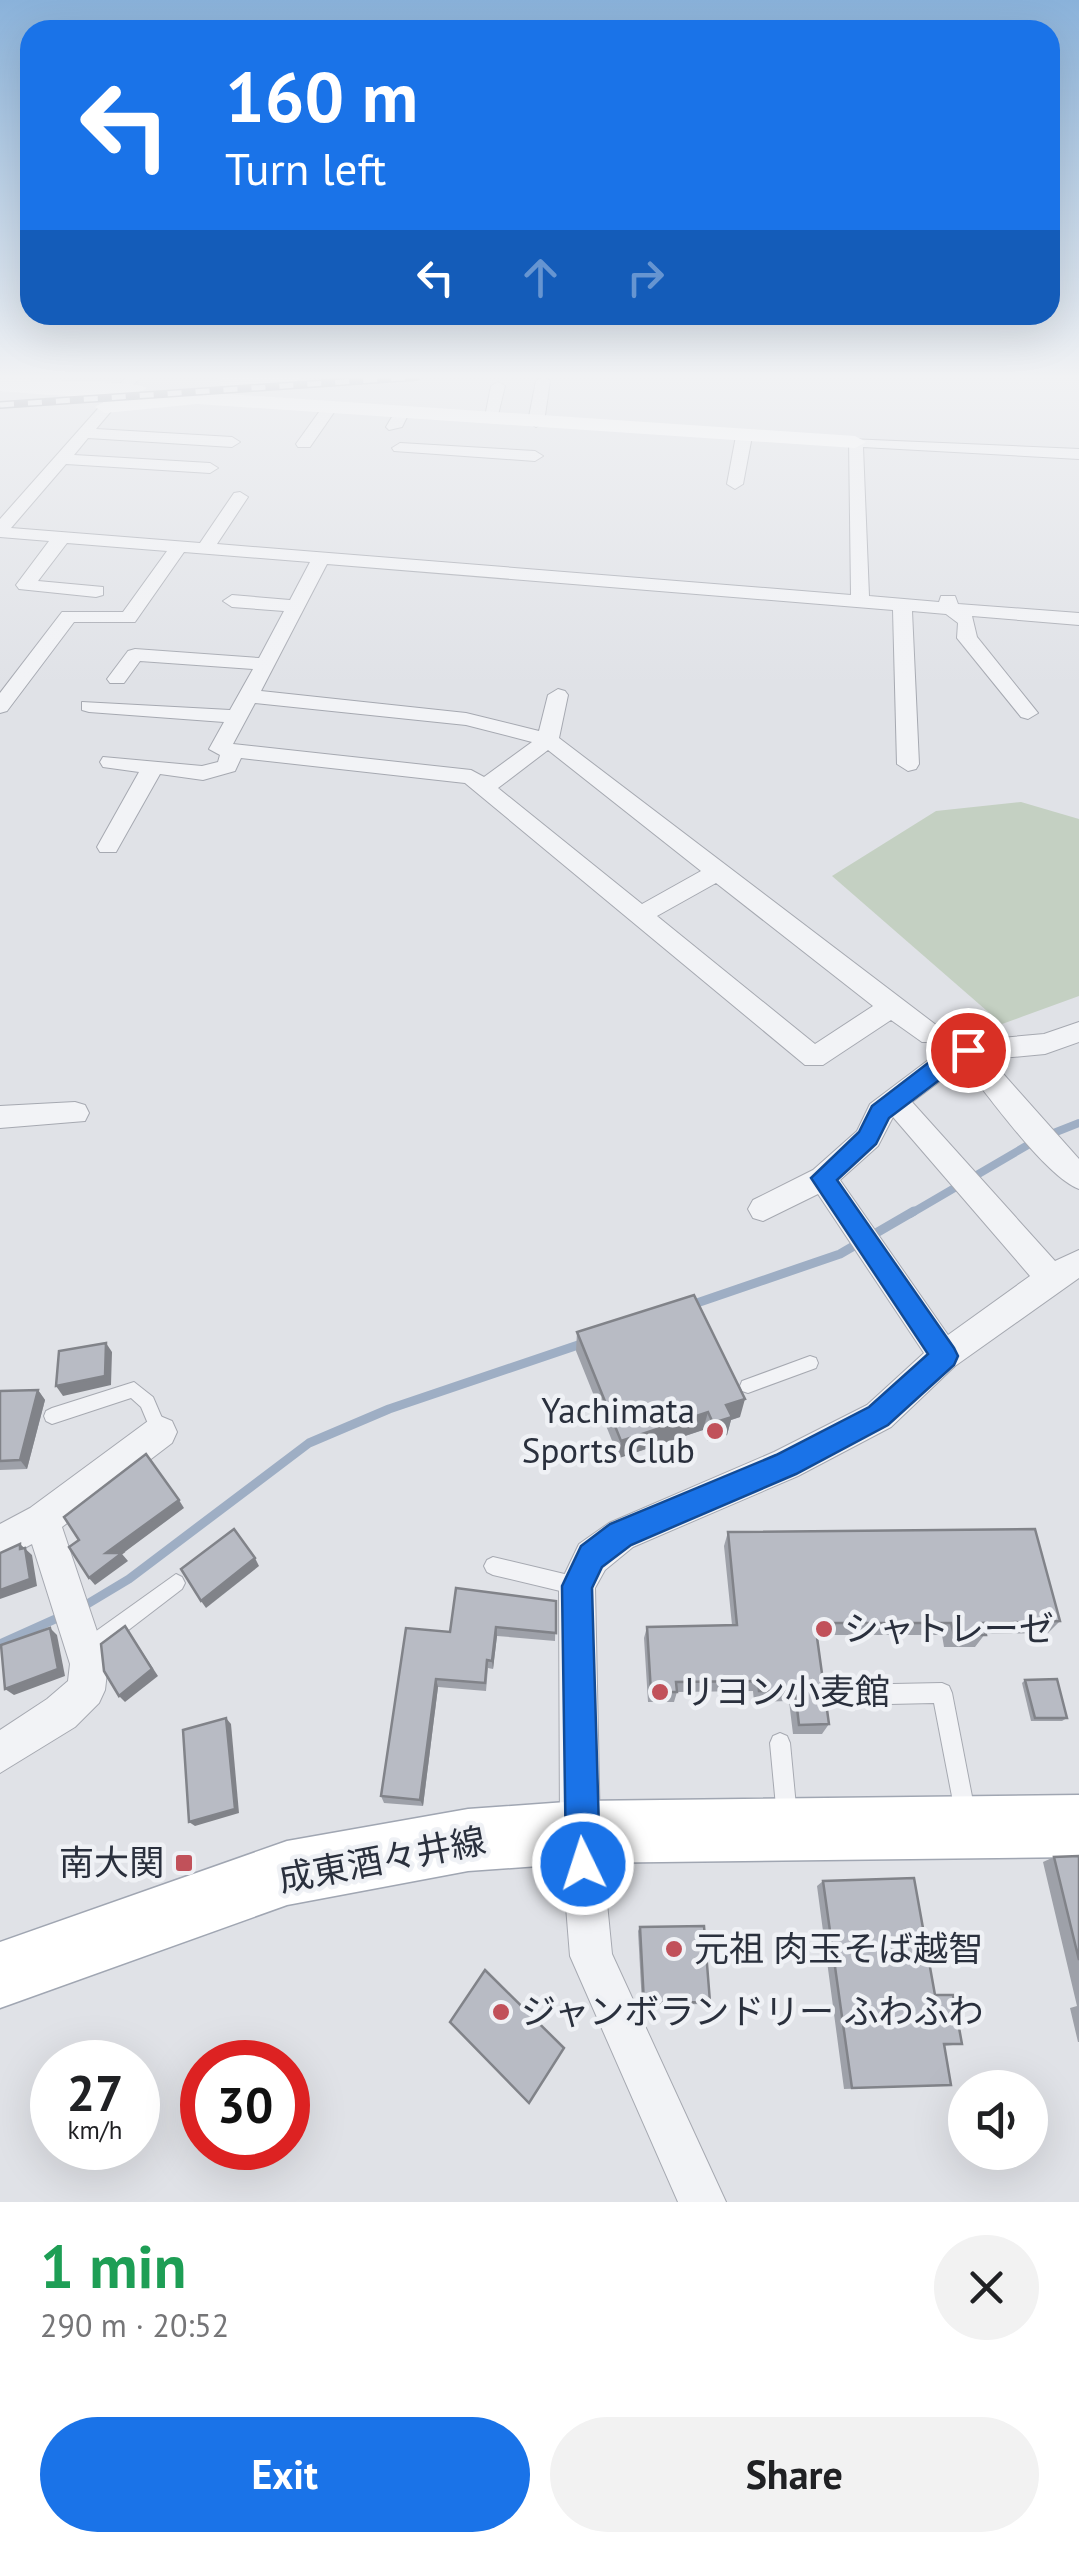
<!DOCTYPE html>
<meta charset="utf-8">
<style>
body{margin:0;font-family:"PT Sans","Noto Sans JP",sans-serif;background:#f2f2f2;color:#202124;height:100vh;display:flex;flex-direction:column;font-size:38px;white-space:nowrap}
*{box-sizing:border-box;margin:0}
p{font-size:32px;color:#757577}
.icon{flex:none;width:55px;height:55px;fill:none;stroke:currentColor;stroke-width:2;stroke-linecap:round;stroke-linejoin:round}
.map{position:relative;height:2202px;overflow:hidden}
.details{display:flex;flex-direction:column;background:#fff;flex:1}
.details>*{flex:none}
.banner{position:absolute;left:20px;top:20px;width:1040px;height:305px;border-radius:30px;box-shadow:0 10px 40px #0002;background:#1a73e8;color:#fff;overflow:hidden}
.buttons{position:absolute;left:948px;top:2070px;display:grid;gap:20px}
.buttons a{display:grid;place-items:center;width:100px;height:100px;border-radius:50%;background:#fff;box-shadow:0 10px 40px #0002;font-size:50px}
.speed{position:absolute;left:30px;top:2040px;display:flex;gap:20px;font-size:50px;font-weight:700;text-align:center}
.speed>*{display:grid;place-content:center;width:130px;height:130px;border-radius:50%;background:#fff;box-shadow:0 10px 40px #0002;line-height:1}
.speed small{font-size:25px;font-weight:400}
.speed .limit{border:15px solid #d22;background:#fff;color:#111}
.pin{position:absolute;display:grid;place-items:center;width:85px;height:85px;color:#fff;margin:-42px;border:5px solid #fff;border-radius:50%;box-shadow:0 2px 10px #0007}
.me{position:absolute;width:110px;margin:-55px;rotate:356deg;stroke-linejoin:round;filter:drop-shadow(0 0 8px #0008)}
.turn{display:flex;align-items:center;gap:35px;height:210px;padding:0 40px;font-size:45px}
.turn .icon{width:130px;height:130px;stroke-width:2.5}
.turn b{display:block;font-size:70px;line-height:85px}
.lanes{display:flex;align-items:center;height:95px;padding:0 40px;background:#0003;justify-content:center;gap:50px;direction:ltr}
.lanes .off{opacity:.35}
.round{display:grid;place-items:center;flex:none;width:105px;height:105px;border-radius:52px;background:#f2f2f2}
.summary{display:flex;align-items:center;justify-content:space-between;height:170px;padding:0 40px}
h1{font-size:60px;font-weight:800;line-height:75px;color:#1e9e55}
.action{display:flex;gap:20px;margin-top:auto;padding:20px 40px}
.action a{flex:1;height:115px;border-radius:60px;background:#1a73e8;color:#fff;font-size:40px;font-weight:800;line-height:115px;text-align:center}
.action a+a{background:#f2f2f2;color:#202124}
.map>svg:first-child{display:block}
.green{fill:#c4d0c2}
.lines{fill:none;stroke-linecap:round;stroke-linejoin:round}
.stream-far1{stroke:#9eaec4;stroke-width:8}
.stream{stroke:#9eaec4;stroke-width:9}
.lane-casing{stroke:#a6a9b1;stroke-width:2}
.street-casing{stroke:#a6a9b1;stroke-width:2}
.primary-casing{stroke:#a0a6b2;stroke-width:3}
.lane{fill:#f2f3f6;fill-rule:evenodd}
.street{fill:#f2f3f6;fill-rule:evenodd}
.secondary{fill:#fff;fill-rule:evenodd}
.primary{fill:#fff;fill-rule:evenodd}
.rail-casing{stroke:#7b818f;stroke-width:8}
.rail{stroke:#eff1f5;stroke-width:5;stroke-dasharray:14;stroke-linecap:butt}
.wall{fill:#9ea1a9}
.shaded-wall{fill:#818389}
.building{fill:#b8bbc4;stroke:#818389;stroke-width:2.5}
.route{fill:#1a73e8;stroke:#114b97;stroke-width:2.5}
.poi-dot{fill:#c1515a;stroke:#eff1f5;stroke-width:4}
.labels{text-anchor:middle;stroke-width:9;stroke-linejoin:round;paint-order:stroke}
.near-poi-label{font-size:35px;fill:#2a303d;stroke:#eff1f5;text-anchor:start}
.near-street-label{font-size:35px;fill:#2a303d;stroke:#eff1f5}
</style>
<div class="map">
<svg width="1079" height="2202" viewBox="0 0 1079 2202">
<rect width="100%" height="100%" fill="#e0e2e7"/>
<path class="green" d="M1021,802L1079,819V996L1002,1024L832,876L936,811Z"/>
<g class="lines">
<g class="stream-far1">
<path d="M1046,1136L1079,1123"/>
<path d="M910,1214L1033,1142"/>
</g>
<g class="stream">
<path d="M691,1305L840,1254L914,1211"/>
<path d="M79,1609L129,1579L309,1443L389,1409L584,1343"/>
<path d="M0,1644L62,1616"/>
</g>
<g class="lane-casing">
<g id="lane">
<path d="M810,1356L816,1358L818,1363L816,1368L748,1393L742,1391L740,1386L742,1381Z"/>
<path d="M134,1382L153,1397L168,1432L166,1438L160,1440L154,1438L141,1407L131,1398L52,1424L46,1421L44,1416L46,1411L52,1408Z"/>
<path d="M493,1557L577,1577L583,1580L586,1586L583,1592L577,1595L493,1575L487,1572L484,1566L487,1560Z"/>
<path d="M176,1574L182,1577L185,1583L182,1589L92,1658L85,1660L78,1658L76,1651L78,1644Z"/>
<path d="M942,1683L949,1686L952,1693L975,1812L972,1819L965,1822L958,1819L955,1812L934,1703L844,1705L837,1702L834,1695L837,1688L844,1685Z"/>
<path d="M780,1733L787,1736L790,1743L797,1817L794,1824L787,1827L780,1824L777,1817L770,1743L773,1736Z"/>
</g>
</g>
<g class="street-casing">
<g id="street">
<path d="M126,377H140L96,429L232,437L240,442L232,447L88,438L74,455L210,463L218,468L210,473L66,464L11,528L200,543L234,493L240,492L248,497L217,544L851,595L849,439L1079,449V459L863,447L869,596L939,602L941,596H955L958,604L1079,613V625L972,616L977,637L1038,713L1028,719L1021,717L957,638L958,623L946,614L912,611L919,764L916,769L908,771L897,764L893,610L327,564L261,691L466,713L539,731L548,695L558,689L565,691L568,695L559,738L940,1028L944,1035L940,1042H922L891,1020L823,1065H805L465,783L241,758L235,771L203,780L160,774L116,852H100L97,847L139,772L103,767L100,762L103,757L202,766L218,762L220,755L209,749L224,722L89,712L82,710V702L230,710L253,669L140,661L124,683H110L107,679L128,651L135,649L259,658L284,611L232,607L223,601L232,595L290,600L310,562L184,552L135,622H74L7,711L0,713V693L62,612H123L167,551L67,543L38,581L103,587V595L96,597L19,589L16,585L49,541L0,537V519ZM255,703L466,725L532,742L484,777L471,770L233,744ZM548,750L701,871L642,904L498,788ZM716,883L873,1006L815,1044L657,916Z"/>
<path d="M543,377L550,381L544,422L536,427L528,422L536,381Z"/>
<path d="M498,382L505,386L497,419L484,422L491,386Z"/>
<path d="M324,405L337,408L310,447H298L296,444Z"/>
<path d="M401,408L409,413L402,427L389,430L386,427L396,410Z"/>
<path d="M744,431L752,436L743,484L735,489L727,484L736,436Z"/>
<path d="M400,443L535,451L543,456L535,461L394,451L392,448Z"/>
<path d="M1079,1022V1042L1045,1054L990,1059L1079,1159V1189C1046,1177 987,1094 963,1064L912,1102L1055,1261L1079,1250V1278L955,1366L891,1427L798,1476L633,1547L605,1570L595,1588L600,1832L612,1954L726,2202H678L570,1956L560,1832L559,1586L579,1544L609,1523L774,1452L867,1405L924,1353L818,1194L763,1221L753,1218L748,1209L753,1200L813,1170L857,1131L870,1104L939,1052L968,1041L1044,1034ZM893,1117L1030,1276L948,1335L840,1180L878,1146Z"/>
<path d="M75,1102L85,1105L89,1113L85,1121L0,1128V1106Z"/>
<path d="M160,1416L172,1421L177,1432L172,1443L62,1527L108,1664L105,1690L99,1703L75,1727L0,1773V1730L47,1699L68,1681L70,1664L32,1544L0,1561V1524L30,1508L148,1421Z"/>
</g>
</g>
<g class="primary-casing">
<path id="primary" d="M1079,1795V1857L580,1863L468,1871L287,1905L0,2008V1942L287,1841L468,1809L580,1801Z"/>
</g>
<use href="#lane" class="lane"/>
<use href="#street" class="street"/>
<g class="secondary">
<path d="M220,377H303L293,383L227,387L220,385Z"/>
<path d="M0,379C23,381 138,380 147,388C128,404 28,393 0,391Z"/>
<path d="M197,392L855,436L866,442L855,448L197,404L105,413L95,407L105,401Z"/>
</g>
<use href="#primary" class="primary"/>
<g class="rail-casing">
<path id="rail" d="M0,405L416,377"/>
</g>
<use href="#rail" class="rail"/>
</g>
<g class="wall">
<path d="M577,1332L740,1417L731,1420L727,1435L708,1441L703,1430L619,1458L576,1351Z"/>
<path d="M38,1390L45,1400L27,1469L0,1470V1391Z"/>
<path d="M728,1532L1060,1621L1048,1633L985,1634L975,1647H944L942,1635H817L829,1724L822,1734H793L789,1701L754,1702L753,1691L677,1692L674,1702H648L644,1638L647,1627L732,1625L724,1546Z"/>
<path d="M556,1601L555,1641L497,1636L493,1669L488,1668L486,1691L438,1687L423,1806L384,1803L381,1796L450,1632Z"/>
<path d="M1025,1680L1067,1718L1062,1721H1031L1022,1683Z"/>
<path d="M1079,1856V2042H1078L1070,2008L1077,2006L1043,1862L1054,1857Z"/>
<path d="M823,1881L935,1995L962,2044L944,2046L951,2085L844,2089L817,1886Z"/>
<path d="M640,1927L710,2002L707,2004L642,2005L638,1931Z"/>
</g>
<g class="shaded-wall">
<path d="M106,1343L112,1352L111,1385L63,1396L56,1386Z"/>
<path d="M38,1390L45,1400L27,1469L20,1460Z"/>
<path d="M745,1399L740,1417L731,1420L727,1435L708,1441L713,1423L726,1405Z"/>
<path d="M708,1412L703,1430L619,1458L621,1441Z"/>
<path d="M179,1500L184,1508L122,1554L128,1561L95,1585L89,1578L106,1553Z"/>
<path d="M20,1544L32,1555L37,1586L0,1599V1590L20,1549Z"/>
<path d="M255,1558L259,1566L206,1608L201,1601Z"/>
<path d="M125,1626L158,1676L125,1702L119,1696Z"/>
<path d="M496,1627L497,1636L493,1669L492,1661Z"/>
<path d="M50,1628L57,1635L65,1676L14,1695L5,1689Z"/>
<path d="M436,1679L438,1687L423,1806L420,1800Z"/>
<path d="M226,1718L231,1724L239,1813L195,1826L189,1822Z"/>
</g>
<g class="building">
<path d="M694,1295L745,1399L726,1405L732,1417L713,1423L708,1412L621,1441L577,1332Z"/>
<path d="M106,1343L105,1376L56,1386L59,1351Z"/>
<path d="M38,1390L20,1460L0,1461V1391Z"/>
<path d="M146,1454L179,1500L106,1553H122L89,1578L69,1547L79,1540L64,1517Z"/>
<path d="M234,1529L255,1558L201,1601L181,1569Z"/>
<path d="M1035,1529L1060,1621L983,1623L986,1635H954L951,1623H815L829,1724L799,1725L795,1691H759L758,1681L676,1682L677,1692H651L647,1627L737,1625L728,1532Z"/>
<path d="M20,1544V1549L25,1548L30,1579L0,1590V1553Z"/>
<path d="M456,1588L556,1601V1633L496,1627L492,1661L487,1660L485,1683L436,1679L420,1800L381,1796L406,1628L450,1632Z"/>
<path d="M125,1626L152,1669L119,1696L104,1671L101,1644Z"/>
<path d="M50,1628L58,1669L5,1689L1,1645Z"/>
<path d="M1057,1679L1067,1718H1035L1025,1680Z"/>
<path d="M226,1718L235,1809L189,1822L183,1730Z"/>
<path d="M1079,1856V1960L1054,1857Z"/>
<path d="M914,1878L935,1995H953L962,2044H944L951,2085L852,2088L823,1881Z"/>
<path d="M704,1926L710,2002L644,2003L640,1927Z"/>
<path d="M485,1970L564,2048L529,2103L450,2022Z"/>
</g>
<linearGradient id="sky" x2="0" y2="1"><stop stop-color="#8ab2da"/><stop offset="0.55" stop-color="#f1f2f4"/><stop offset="1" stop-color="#f1f2f4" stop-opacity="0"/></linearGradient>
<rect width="1079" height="685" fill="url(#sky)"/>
<path class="route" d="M968,1042L979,1050L889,1118L876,1144L837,1180L954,1348L958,1356L954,1365L888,1425L796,1474L631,1545L602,1567L592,1588L600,1864L595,1876L583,1881L571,1876L566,1864L562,1586L581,1546L610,1524L776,1455L869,1407L928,1354L811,1178L859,1132L872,1106L941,1053Z"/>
<g class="poi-dot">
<circle cx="715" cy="1431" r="10"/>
<circle cx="824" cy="1629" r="10"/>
<circle cx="660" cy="1692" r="10"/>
<rect x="174" y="1853" width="20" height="20" rx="5"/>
<circle cx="674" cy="1949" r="10"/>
<circle cx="501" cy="2012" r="10"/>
</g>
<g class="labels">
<g class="near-poi-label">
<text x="695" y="1423" text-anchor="end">Yachimata<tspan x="695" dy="40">Sports Club</tspan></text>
<text x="844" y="1641">シャトレーゼ</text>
<text x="680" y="1704">リヨン小麦館</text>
<text x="164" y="1875" text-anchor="end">南大関</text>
<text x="694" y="1961">元祖 肉玉そば越智</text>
<text x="521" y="2024">ジャンボランドリー ふわふわ</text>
</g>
<g class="near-street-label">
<text transform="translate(382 1860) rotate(-11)" y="12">成東酒々井線</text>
</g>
</g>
</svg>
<div class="buttons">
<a><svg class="icon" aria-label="sound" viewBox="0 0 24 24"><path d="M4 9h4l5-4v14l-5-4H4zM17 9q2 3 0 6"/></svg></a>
</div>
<div class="speed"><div>27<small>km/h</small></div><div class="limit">30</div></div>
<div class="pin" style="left:968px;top:1050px;background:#d93025"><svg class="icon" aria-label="arrive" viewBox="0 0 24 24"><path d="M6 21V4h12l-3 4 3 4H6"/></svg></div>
<svg class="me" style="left:583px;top:1864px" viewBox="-20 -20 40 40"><circle r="17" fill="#1a73e8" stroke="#fff" stroke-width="3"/><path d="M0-11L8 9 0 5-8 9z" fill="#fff"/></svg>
<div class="banner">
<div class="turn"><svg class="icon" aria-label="left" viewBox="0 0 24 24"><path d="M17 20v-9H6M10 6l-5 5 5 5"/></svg><div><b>160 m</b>Turn left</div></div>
<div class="lanes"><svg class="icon" aria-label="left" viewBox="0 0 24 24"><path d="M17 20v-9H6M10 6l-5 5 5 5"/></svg><svg class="icon off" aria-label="ahead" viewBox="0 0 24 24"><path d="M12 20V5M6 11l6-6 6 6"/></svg><svg class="icon off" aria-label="right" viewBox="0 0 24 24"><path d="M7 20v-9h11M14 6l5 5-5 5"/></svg></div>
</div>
</div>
<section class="details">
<div class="summary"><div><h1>1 min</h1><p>290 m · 20:52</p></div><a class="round"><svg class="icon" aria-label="close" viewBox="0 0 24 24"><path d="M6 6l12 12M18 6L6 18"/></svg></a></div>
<div class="action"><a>Exit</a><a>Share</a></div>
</section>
